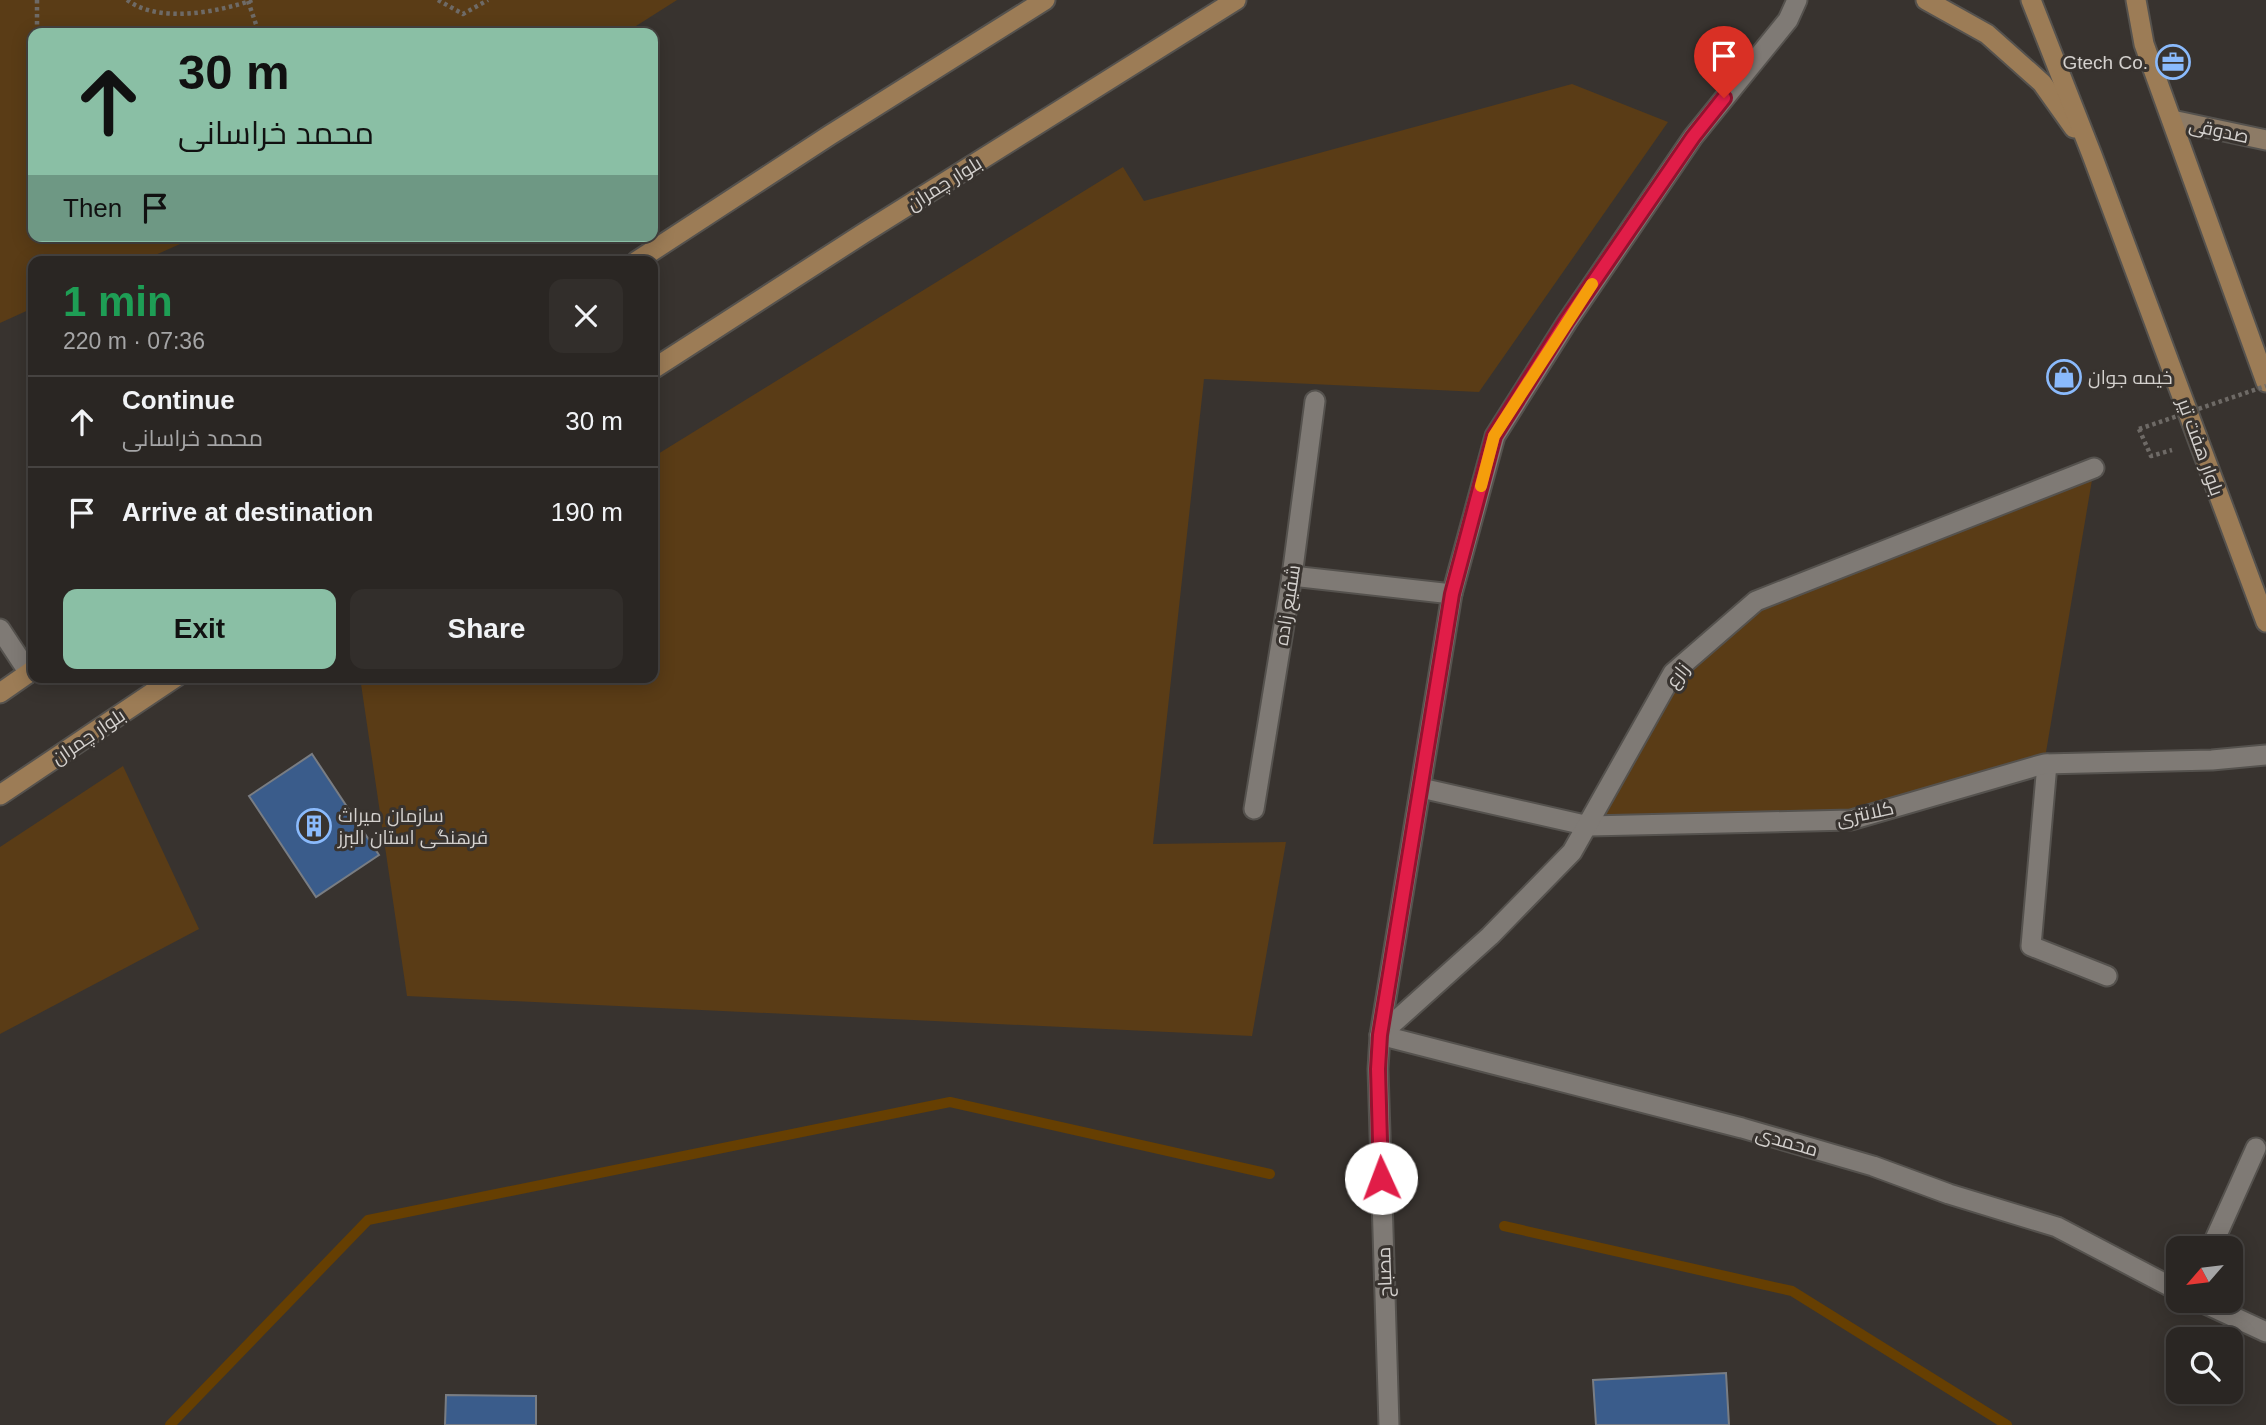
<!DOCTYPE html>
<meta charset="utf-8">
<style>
body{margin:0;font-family:Helvetica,Cairo,sans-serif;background:#322e2b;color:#f1f3f6;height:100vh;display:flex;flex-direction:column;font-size:26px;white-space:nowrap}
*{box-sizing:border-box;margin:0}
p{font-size:23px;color:#a5a5a6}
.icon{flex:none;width:38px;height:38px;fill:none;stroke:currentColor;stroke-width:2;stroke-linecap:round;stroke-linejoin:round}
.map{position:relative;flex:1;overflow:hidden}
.details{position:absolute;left:28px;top:256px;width:630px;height:427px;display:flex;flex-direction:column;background:#2a2623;border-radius:14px;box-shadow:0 4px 18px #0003,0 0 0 2px #464341}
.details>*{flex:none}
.banner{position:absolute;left:28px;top:28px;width:630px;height:214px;border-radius:14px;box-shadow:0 4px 18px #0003,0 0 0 2px #464341;background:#8abfa5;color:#111;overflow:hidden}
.needle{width:46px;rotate:242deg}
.fabs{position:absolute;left:2166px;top:1236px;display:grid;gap:14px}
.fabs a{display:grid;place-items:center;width:77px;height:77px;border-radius:14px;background:#2a2623;box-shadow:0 4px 18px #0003,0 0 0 2px #464341;font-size:35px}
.pin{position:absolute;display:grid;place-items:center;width:60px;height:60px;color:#fff;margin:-72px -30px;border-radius:50% 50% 50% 0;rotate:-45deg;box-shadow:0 0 7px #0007}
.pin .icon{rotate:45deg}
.me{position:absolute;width:77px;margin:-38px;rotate:358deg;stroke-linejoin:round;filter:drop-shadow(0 0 5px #0008)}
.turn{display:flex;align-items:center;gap:24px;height:147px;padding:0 35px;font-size:32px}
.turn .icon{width:91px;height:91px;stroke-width:2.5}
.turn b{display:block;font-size:49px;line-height:60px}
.then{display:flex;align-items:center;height:66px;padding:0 35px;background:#0003;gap:14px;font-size:26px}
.round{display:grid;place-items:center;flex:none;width:74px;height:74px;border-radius:14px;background:#322e2b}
.overview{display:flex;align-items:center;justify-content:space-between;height:119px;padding:0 35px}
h1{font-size:42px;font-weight:600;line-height:52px;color:#1e9e55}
.cta{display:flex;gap:14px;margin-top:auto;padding:14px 35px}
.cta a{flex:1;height:80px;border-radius:14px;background:#8abfa5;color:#111;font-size:28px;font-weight:600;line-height:80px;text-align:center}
.cta a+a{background:#322e2b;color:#f1f3f6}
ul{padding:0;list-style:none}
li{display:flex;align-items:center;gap:21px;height:91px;padding:0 35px;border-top:2px solid #464341}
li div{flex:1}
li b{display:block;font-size:26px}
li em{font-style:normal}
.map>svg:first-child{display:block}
.green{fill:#5a3c16}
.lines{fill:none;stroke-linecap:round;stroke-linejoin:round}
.stream{stroke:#663f02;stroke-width:10}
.building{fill:#3a5c8b;stroke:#797d83;stroke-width:2}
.service-casing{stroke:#55524e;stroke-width:23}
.minor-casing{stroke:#55524e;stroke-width:23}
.tertiary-casing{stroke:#55524e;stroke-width:23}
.secondary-casing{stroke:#55524e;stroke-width:23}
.primary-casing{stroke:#55524e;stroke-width:23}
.path{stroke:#6e6a66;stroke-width:4.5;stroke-dasharray:3.5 3.5;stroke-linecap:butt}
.service{stroke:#7f7a75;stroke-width:19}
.minor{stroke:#7f7a75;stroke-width:19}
.tertiary{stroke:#7f7a75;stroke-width:19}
.secondary{stroke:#8d7b66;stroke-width:19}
.primary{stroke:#9c7c56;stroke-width:19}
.path-bridge{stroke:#6e6a66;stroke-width:4.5;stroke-dasharray:3.5 3.5;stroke-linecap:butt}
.route-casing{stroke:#92132f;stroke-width:18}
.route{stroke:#e11d48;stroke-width:12}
.slow{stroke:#f59e0b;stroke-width:12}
.labels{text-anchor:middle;stroke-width:6;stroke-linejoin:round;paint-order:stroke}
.poi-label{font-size:19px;fill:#d4d1ce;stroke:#38332f;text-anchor:start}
.street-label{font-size:19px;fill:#d4d1ce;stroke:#38332f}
</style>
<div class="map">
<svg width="2266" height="1425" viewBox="0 0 2266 1425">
<rect width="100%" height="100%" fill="#38332f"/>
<g class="green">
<path d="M0,0H677L625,33H33V236H198L142,261H33V308L0,323Z"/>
<path d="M1572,84L1668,122L1479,392L1204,379L1153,844L1286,842L1252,1036L407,996L360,677H653V457L1123,167L1144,201Z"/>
<path d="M2094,468L2044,764L1851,820L1589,826L1673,673L1756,601Z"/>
<path d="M123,766L199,929L0,1034V847Z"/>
</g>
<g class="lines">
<g class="stream">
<path d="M1504,1226L1792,1291L2007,1425"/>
<path d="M170,1425L368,1220L950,1102L1270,1174"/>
</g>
</g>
<g class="building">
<path d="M312,754L379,855L316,897L249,796Z"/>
<path d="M1726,1373L1729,1425H1596L1593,1380Z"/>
<path d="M446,1395L536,1396V1425H445Z"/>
</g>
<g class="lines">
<g class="service-casing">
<path id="service" d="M2211,1248L2256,1148"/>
</g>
<g class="minor-casing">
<g id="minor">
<path d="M1292,576L1452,594"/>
<path d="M0,629L29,673"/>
<path d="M2047,764L2031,946L2107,976"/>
<path d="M1421,788L1589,826L1851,820L2044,764L2212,760L2266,755"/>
<path d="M1254,809L1292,576L1315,401"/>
<path d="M1380,1035L1490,936L1572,852L1673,673L1756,601L2094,468"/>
<path d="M1380,1035L1742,1128L1873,1166L1949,1194L2057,1227L2179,1291"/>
<path d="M2197,1300L2266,1332"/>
</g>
</g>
<g class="tertiary-casing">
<path id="tertiary" d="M1389,1425L1378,1069L1380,1035L1452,594L1495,436L1567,322L1693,137L1788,20L1797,0"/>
</g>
<g class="secondary-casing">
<path id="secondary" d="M2172,120L2266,140"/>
</g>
<g class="primary-casing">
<g id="primary">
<path d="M1926,0L1987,34L2042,83L2074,128"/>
<path d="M2031,0L2092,155L2266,622"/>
<path d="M2136,0L2144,44L2266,382"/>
<path d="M637,261L830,135L1045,0"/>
<path d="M653,369L864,233L1236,0"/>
<path d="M0,693L33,670"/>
<path d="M0,795L176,677"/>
</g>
</g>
<g class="path">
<path d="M37,0V33"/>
<path d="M127,0C160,24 217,12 253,0"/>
<path d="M438,0L463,14L488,0"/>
<path d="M248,1L259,33"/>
<path d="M2139,429L2151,456L2172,450"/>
</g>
<use href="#service" class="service"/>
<use href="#minor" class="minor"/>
<use href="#tertiary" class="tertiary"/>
<use href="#secondary" class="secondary"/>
<use href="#primary" class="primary"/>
<path class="path-bridge" d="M2139,429L2266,386"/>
</g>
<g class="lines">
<g class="route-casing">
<path id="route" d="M1381,1178L1378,1069L1380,1035L1452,594L1494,436L1566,322L1693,137L1724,98"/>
</g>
<use href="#route" class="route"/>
<path class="slow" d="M1481,486L1494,436L1592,284"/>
</g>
<defs>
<g id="office-ring" transform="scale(1.75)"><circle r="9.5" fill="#38332f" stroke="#8abafc" stroke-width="1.5"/><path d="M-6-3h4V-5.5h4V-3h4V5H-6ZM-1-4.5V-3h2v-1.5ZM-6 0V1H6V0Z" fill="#8abafc"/></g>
<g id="shop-ring" transform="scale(1.75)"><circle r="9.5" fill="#38332f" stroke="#8abafc" stroke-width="1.5"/><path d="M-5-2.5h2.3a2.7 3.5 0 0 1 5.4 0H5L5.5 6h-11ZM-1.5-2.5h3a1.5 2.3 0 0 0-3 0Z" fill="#8abafc"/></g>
<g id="building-ring" transform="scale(1.75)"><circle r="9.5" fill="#38332f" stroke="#8abafc" stroke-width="1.5"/><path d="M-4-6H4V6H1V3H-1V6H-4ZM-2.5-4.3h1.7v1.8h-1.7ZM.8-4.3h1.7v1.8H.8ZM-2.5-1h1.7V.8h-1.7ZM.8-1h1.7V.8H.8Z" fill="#8abafc"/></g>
</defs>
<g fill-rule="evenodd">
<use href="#office-ring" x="2173" y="62"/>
<use href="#shop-ring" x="2064" y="377"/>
<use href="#building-ring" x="314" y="826"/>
</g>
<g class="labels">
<g class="poi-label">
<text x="2148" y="69" text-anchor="end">Gtech Co.</text>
<text x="2088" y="384">خیمه جوان</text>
<text x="338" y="822">سازمان میراث<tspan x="338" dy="22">فرهنگی استان البرز</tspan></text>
</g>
<g class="street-label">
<text transform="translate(2219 130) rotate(12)" y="7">صدوقی</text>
<text transform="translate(944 183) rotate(-32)" y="7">بلوار چمران</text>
<text transform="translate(2201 447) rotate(70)" y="7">بلوار هفت تیر</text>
<text transform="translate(1287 605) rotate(-81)" y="7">شفیع زاده</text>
<text transform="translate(1677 675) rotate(-51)" y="7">زارع</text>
<text transform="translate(88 736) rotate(-34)" y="7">بلوار چمران</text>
<text transform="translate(1865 813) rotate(-12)" y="7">کلانتری</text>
<text transform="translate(1787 1141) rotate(16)" y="7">محمدی</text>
<text transform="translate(1384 1272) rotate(-92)" y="7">مصباح</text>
</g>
</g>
</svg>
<div class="fabs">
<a><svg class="needle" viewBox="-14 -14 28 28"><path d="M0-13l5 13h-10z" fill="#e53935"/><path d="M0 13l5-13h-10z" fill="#a5a5a6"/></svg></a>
<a><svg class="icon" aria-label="search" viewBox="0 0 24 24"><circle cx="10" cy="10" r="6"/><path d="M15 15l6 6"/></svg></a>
</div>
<div class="pin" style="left:1724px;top:98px;background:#d93025"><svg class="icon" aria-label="arrive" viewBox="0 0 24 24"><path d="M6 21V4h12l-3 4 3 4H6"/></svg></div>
<svg class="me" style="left:1381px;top:1178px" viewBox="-20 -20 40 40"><circle r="19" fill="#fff"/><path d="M0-13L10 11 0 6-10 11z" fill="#e11d48"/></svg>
<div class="banner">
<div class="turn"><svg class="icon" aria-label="ahead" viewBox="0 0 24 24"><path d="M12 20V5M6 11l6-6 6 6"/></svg><div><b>30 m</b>محمد خراسانی</div></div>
<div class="then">Then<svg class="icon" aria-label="arrive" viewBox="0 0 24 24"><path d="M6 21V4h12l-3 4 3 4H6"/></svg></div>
</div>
<section class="details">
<div class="overview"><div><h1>1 min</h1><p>220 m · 07:36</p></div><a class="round"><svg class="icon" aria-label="close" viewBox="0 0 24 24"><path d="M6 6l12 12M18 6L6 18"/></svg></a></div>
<ul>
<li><svg class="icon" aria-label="ahead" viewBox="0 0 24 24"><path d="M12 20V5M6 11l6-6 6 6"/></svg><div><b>Continue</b><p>محمد خراسانی</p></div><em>30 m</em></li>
<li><svg class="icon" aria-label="arrive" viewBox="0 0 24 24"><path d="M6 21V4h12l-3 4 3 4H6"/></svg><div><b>Arrive at destination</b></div><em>190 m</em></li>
</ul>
<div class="cta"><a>Exit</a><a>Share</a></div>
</section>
</div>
